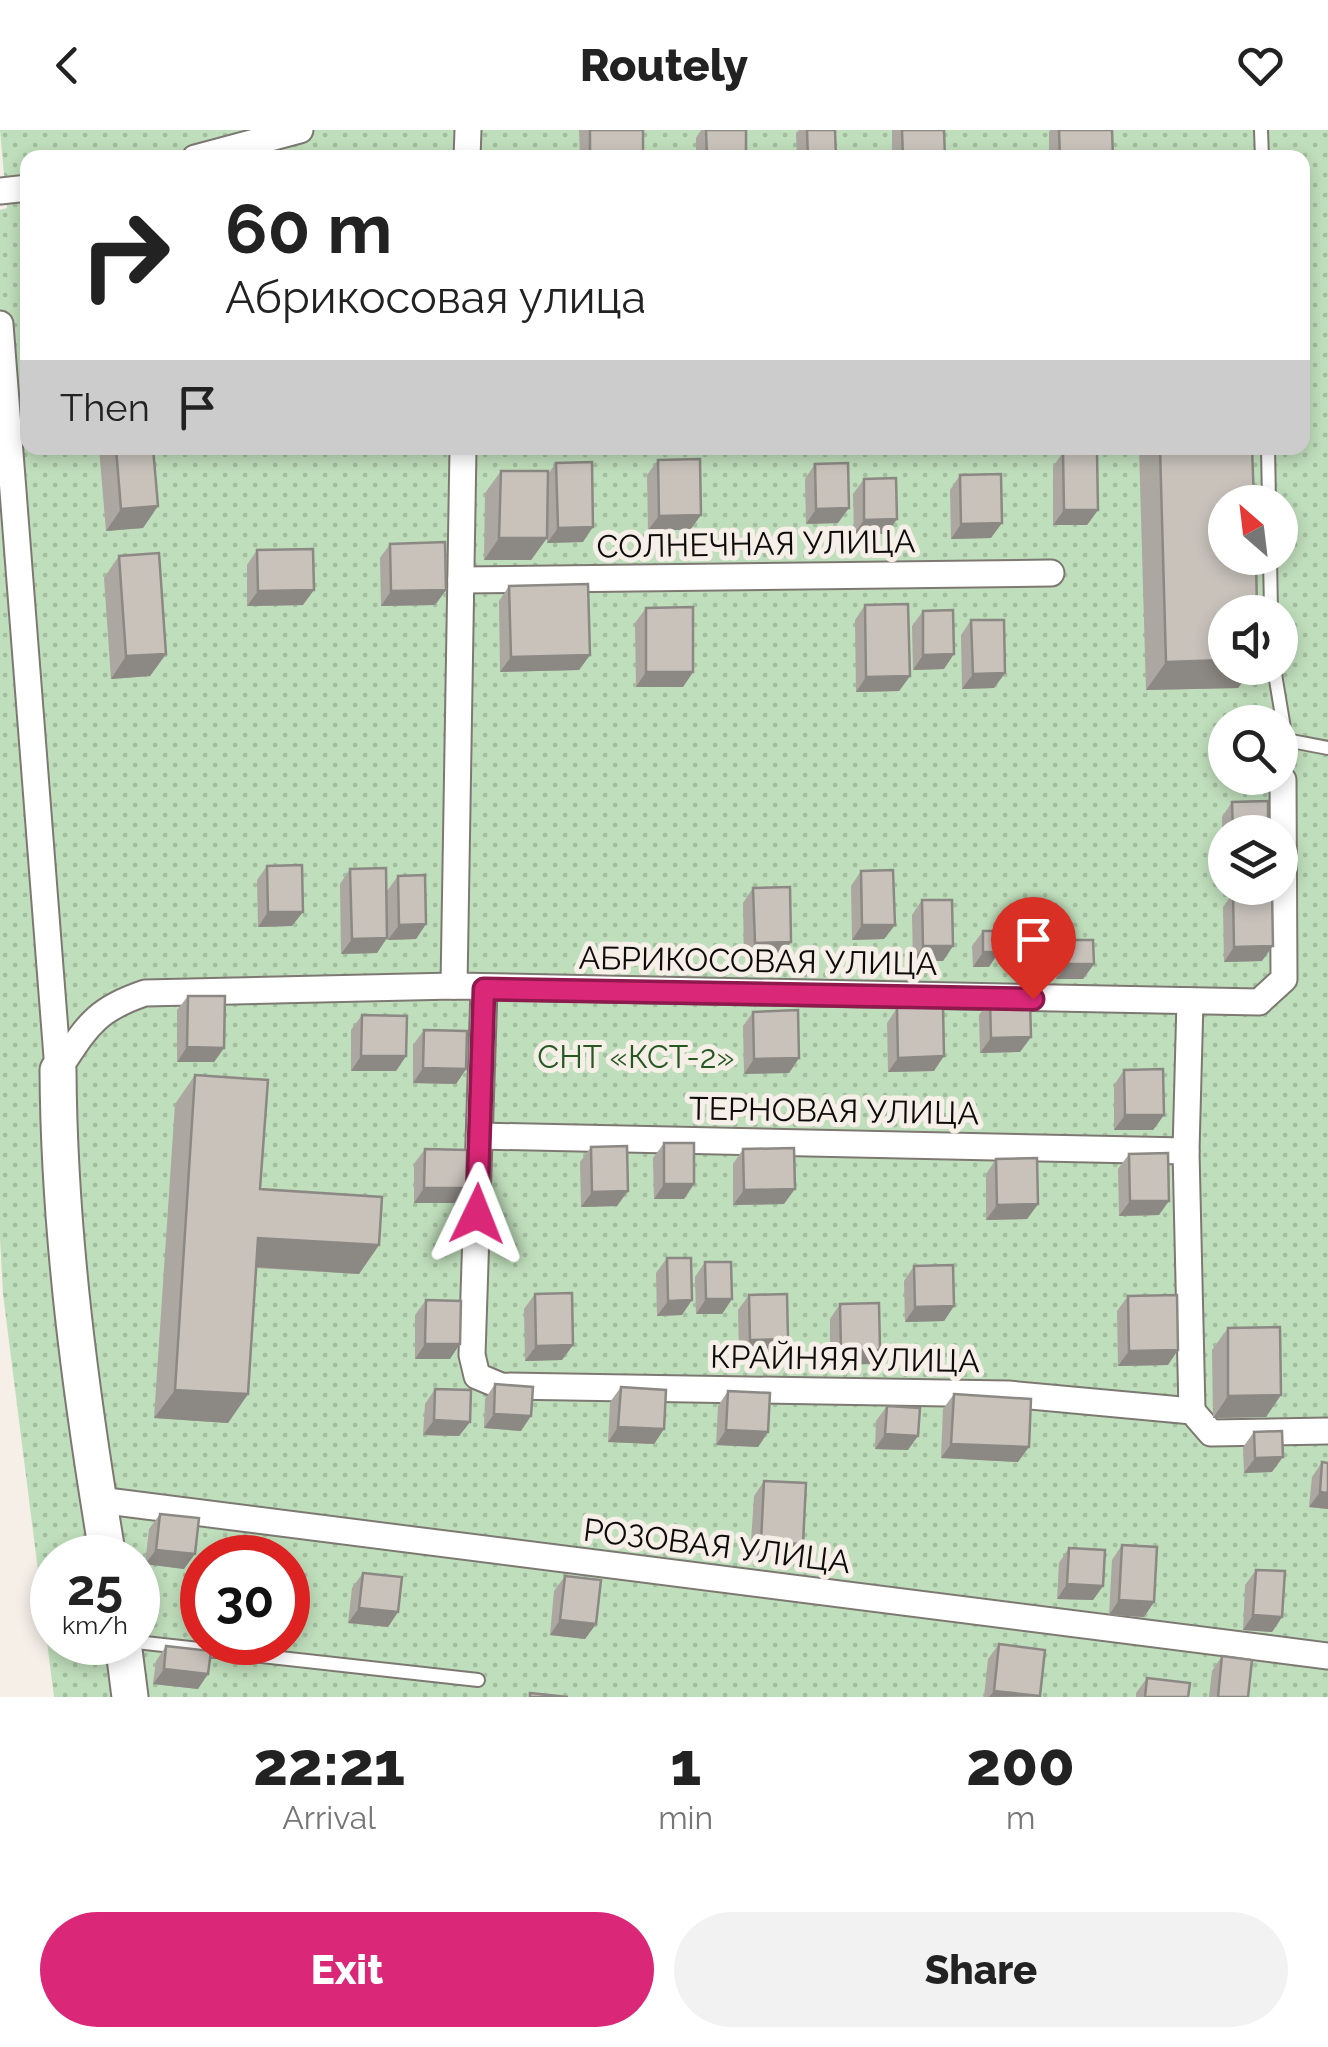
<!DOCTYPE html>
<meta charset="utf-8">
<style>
body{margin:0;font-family:Raleway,sans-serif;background:#f2f2f2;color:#222;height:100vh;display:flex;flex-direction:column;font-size:38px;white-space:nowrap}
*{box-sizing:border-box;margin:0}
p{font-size:32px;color:#767676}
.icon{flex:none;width:55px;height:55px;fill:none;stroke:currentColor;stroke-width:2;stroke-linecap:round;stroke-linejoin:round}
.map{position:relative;height:1567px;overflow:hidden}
.details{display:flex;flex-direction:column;background:#fff;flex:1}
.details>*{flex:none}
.banner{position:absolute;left:20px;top:20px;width:1290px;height:305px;border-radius:20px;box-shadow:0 5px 15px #0003;background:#fff;color:#222;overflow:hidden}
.needle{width:65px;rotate:332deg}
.controls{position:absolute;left:1208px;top:355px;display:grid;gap:20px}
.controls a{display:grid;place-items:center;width:90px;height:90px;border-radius:50%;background:#fff;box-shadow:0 5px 15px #0003;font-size:50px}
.speed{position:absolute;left:30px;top:1405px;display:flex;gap:20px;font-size:50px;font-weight:700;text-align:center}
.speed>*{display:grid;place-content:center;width:130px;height:130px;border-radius:50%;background:#fff;box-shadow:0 5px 15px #0003;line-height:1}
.speed small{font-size:25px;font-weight:400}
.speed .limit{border:15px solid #d22;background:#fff;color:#111}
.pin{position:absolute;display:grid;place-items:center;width:85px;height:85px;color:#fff;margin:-102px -42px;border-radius:50% 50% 50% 0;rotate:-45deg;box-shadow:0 0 10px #0007}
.pin .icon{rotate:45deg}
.me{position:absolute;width:110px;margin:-55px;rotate:2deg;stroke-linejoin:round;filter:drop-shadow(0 0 8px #0008)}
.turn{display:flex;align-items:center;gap:35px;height:210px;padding:0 40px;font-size:45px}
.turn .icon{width:130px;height:130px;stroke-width:2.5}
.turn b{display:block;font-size:70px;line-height:85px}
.then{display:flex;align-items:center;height:95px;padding:0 40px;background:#0003;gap:20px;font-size:38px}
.eta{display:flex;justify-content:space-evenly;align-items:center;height:170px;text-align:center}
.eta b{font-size:60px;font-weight:800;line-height:70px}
.button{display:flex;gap:20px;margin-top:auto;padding:20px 40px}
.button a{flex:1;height:115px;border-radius:60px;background:#db2777;color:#fff;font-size:40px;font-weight:800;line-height:115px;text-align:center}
.button a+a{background:#f2f2f2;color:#222}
header{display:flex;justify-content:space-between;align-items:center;height:130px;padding:0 40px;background:#fff;font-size:45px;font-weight:800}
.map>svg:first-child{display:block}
.garden{fill:url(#garden-dots);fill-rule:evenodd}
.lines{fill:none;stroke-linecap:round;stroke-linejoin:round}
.lane-casing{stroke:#7e7872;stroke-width:16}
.street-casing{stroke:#7e7872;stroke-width:29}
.secondary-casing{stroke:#7e7872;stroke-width:39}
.lane{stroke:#fff;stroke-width:12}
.street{stroke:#fff;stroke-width:25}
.secondary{stroke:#fff;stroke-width:35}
.wall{fill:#aca7a1}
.shaded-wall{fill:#8c8883}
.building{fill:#c8c2bb;stroke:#8c8883;stroke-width:2.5}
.route-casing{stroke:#8e194d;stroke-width:25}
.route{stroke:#db2777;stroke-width:18}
.labels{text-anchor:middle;stroke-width:10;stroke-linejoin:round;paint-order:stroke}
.street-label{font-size:32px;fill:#0e0c0a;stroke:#f5efe8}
.park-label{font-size:32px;fill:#285822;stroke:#f5efe8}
</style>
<header><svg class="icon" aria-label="back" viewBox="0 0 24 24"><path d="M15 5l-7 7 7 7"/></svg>Routely<svg class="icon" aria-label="heart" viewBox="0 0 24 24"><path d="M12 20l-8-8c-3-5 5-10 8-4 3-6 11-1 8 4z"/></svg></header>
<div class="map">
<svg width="1328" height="1567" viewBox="0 0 1328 1567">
<defs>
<pattern id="garden-dots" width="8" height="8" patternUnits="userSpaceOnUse" patternTransform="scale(2.5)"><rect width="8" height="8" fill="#bfdebb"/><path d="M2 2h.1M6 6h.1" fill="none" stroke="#a3bd9f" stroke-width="1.8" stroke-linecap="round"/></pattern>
</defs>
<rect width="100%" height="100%" fill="#f5efe8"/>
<path class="garden" d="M0,0H1328V1567H54L3,1164L0,1108V80L7,78ZM28,28H1302V318H28ZM1225,372H1280V428H1225ZM1225,482H1280V538H1225ZM1225,592H1280V648H1225ZM1225,702H1280V758H1225ZM52,1428H138V1512H52ZM202,1428H288V1512H202Z"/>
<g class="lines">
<g class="lane-casing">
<g id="lane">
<path d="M1261,0L1262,28"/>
<path d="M1268,318L1269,372"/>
<path d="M1270,428L1271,482"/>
<path d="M1274,538L1286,610L1328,618"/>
<path d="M136,1512L478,1550"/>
</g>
</g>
<g class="street-casing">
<g id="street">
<path d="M195,28L300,0"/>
<path d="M467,28L468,0"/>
<path d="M0,61L28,58"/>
<path d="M0,194L58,940"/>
<path d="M461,450L1051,443"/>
<path d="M454,856L463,318"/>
<path d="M484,859L472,1225L477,1246L501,1256L1008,1264L1192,1281L1211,1303L1328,1301"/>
<path d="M1190,871L1186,1021L1192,1281"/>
<path d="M58,940C87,897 94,880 145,863L454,856L1259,872L1284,849L1283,650"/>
<path d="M480,1006L1186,1021"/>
<path d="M99,1370L1328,1526"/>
</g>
</g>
<g class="secondary-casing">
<g id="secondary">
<path d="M58,940C59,1104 81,1266 108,1428"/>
<path d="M123,1512L130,1567"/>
</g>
</g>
<use href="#lane" class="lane"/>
<use href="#street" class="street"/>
<use href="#secondary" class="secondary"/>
</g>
<g class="wall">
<path d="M579,0H643V28H580Z"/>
<path d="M701,0H746V28H696V8Z"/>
<path d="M799,0H835L836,28H797L796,3Z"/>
<path d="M892,0H944L945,28H892Z"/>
<path d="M1050,0H1112L1113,28H1049V2Z"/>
<path d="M99,318H153L158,376L143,398L106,401Z"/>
<path d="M1139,318H1252L1225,538H1253L1238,558L1146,560Z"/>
<path d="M1063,322L1098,380L1087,395H1053V337Z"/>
<path d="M658,330L701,385L690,400H648L647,345Z"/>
<path d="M556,333L583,412L547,413V402V408L531,430H484L485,363L501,341L548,344Z"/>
<path d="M815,334L838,393L806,394L805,349Z"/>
<path d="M960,345L991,408L951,409L950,360Z"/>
<path d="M864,349L887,404H854L853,364Z"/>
<path d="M390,414L446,460L435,475L381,476L380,428Z"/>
<path d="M257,420L303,475L247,476V435Z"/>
<path d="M119,426L166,524L150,546L111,549L104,448Z"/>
<path d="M509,456L590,525L579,540L500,542L499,471Z"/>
<path d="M865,475L910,546L899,561L856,562L855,490Z"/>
<path d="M646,478L693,542L683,557H636L635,493Z"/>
<path d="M923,481L944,539L913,540L912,496Z"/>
<path d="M971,490L1005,543L994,558L962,559L961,505Z"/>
<path d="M1232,672L1268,702H1225V753H1223L1222,687Z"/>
<path d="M267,736L292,796L258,797L257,750Z"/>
<path d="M350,739L377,823L341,824L340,754Z"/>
<path d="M861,741L895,795L884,809L852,810L851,756Z"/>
<path d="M398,746L426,794L416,809L388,810L387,761Z"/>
<path d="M753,758L781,827L744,828L743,773Z"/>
<path d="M1233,763L1262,831L1224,832L1223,777Z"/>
<path d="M922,770L953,816L943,831H913L912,785Z"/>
<path d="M983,801L989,837H973L972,816Z"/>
<path d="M1066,810L1094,834L1083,849H1056V825Z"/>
<path d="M188,866L224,918L214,932H177V880Z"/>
<path d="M990,871L1031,907L1020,922L980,923L979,885Z"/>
<path d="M897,878L934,941L888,942L887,893Z"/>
<path d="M753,882L799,928L789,943L744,944L743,896Z"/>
<path d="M362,885L406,926L396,941H351V900Z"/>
<path d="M424,900L466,939L456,954L413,953V915Z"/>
<path d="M1124,940L1164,985L1153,1000H1114V955Z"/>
<path d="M195,945L260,1059L379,1115L359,1144L256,1138L248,1264L228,1293L154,1288L175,974Z"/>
<path d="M664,1013L694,1054L684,1069H654L653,1028Z"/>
<path d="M591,1017L617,1076L581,1077L580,1032Z"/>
<path d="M425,1019L466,1058L456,1073H414V1034Z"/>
<path d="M743,1019L784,1074L733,1075V1034Z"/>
<path d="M1129,1024L1159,1085L1119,1086L1118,1039Z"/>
<path d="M996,1029L1038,1074L1027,1089L986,1090V1044Z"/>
<path d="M667,1128L682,1185L657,1186L656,1143Z"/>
<path d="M705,1132L732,1169L722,1184H696L695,1147Z"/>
<path d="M914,1136L954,1176L944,1191L905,1192L904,1151Z"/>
<path d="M535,1164L573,1215L562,1230L525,1231L524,1179Z"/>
<path d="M749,1165L788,1209L778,1224L739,1225L738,1180Z"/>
<path d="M1128,1166L1168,1235L1118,1236L1117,1181Z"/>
<path d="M426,1170L450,1229H415V1185Z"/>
<path d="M840,1174L870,1234L830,1235V1189Z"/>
<path d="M1228,1198L1266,1287L1213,1288L1212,1220Z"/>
<path d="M495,1254L521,1301L484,1298L485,1269Z"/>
<path d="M621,1257L664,1299L654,1314L608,1312L610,1272Z"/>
<path d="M435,1259L470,1292L459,1306L423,1305L425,1274Z"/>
<path d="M728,1261L768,1302L758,1317L716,1315L718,1276Z"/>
<path d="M954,1264L1018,1332L941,1328L943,1279Z"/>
<path d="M887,1276L908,1320L875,1319L876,1291Z"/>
<path d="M1254,1302L1272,1342L1244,1343L1243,1317Z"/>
<path d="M1322,1332L1328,1333V1379L1309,1377L1312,1347Z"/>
<path d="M764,1351L803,1414L793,1429L750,1427L754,1366Z"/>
<path d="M160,1384L184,1439L145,1434L149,1399Z"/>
<path d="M1122,1415L1154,1472L1144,1487L1109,1485L1112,1430Z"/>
<path d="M1069,1418L1103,1456L1093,1470L1057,1469L1059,1433Z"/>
<path d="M1256,1440L1282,1487L1272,1502L1243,1500L1245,1455Z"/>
<path d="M363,1443L398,1482L388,1497L348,1493L352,1458Z"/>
<path d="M565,1446L596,1494L585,1509L550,1505L554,1461Z"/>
<path d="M999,1514L1039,1567H984L988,1529Z"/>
<path d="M166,1516L198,1559L153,1554L156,1531Z"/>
<path d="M1222,1526L1248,1567H1209L1212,1541Z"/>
<path d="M1147,1548L1188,1567H1136V1563Z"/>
</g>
<g class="shaded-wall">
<path d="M158,376L143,398L106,401L121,379Z"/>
<path d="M849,378L838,393L806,394L816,379Z"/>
<path d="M1064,380H1098L1087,395H1053Z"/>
<path d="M701,385L690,400H648L659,386Z"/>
<path d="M897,389L887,404H854L864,390Z"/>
<path d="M1002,393L991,408L951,409L961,394Z"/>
<path d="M593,397L583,412L547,413L558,398Z"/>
<path d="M499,408H547L531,430H484Z"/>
<path d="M314,460L303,475L247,476L258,461Z"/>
<path d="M446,460L435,475L381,476L391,461Z"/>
<path d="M166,524L150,546L111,549L126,526Z"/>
<path d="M954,524L944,539L913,540L923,525Z"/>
<path d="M590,525L579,540L500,542L511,527Z"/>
<path d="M1225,530V538H1253L1238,558L1146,560L1166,532Z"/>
<path d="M646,542H693L683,557H636Z"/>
<path d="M1005,543L994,558L962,559L973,544Z"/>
<path d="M910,546L899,561L856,562L866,547Z"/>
<path d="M268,782H303L292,796L258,797Z"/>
<path d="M426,794L416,809L388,810L399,795Z"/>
<path d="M862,795H895L884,809L852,810Z"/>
<path d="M387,808L377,823L341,824L352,809Z"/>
<path d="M791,812L781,827L744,828L755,813Z"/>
<path d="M923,816H953L943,831H913Z"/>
<path d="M1273,816L1262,831L1224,832L1234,817Z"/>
<path d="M983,822H999L989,837H973Z"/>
<path d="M1067,834H1094L1083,849H1056Z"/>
<path d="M1031,907L1020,922L980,923L991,908Z"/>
<path d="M187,917L224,918L214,932H177Z"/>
<path d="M361,926H406L396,941H351Z"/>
<path d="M944,926L934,941L888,942L898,928Z"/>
<path d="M799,928L789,943L744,944L754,929Z"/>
<path d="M423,938L466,939L456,954L413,953Z"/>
<path d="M1125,985H1164L1153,1000H1114Z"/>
<path d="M664,1054H694L684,1069H654Z"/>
<path d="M424,1058H466L456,1073H414Z"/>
<path d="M795,1059L784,1074L733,1075L744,1060Z"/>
<path d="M628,1061L617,1076L581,1077L592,1062Z"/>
<path d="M1130,1071H1169L1159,1085L1119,1086Z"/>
<path d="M1038,1074L1027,1089L986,1090L997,1075Z"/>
<path d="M258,1108L379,1115L359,1144L238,1136Z"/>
<path d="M706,1169H732L722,1184H696Z"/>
<path d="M692,1170L682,1185L657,1186L668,1171Z"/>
<path d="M954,1176L944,1191L905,1192L915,1177Z"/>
<path d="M788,1209L778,1224L739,1225L750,1210Z"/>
<path d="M425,1214H460L450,1229H415Z"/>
<path d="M573,1215L562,1230L525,1231L536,1216Z"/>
<path d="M841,1220H880L870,1234L830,1235Z"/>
<path d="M1178,1220L1168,1235L1118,1236L1129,1221Z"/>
<path d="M175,1260L248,1264L228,1293L154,1288Z"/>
<path d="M1281,1265L1266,1287L1213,1288L1228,1266Z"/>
<path d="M494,1284L531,1286L521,1301L484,1298Z"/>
<path d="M434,1290L470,1292L459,1306L423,1305Z"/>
<path d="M618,1297L664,1299L654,1314L608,1312Z"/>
<path d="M726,1300L768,1302L758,1317L716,1315Z"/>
<path d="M885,1304L918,1306L908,1320L875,1319Z"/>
<path d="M951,1314L1029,1317L1018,1332L941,1328Z"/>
<path d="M1283,1327L1272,1342L1244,1343L1255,1328Z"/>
<path d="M1320,1362L1328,1363V1379L1309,1377Z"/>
<path d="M761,1412L803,1414L793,1429L750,1427Z"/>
<path d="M156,1420L195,1424L184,1439L145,1434Z"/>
<path d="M1067,1454L1103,1456L1093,1470L1057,1469Z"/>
<path d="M1119,1470L1154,1472L1144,1487L1109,1485Z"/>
<path d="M359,1478L398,1482L388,1497L348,1493Z"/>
<path d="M1253,1485L1282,1487L1272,1502L1243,1500Z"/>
<path d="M560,1490L596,1494L585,1509L550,1505Z"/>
<path d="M164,1539L208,1544L198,1559L153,1554Z"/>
<path d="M994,1561L1040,1566L989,1567Z"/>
</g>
<g class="building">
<rect x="590" y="0" width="53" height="28"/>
<path d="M706,0H746V28H707Z"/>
<path d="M807,0H835L836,28H808Z"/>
<path d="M902,0H944L945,28H903Z"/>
<path d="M1059,0H1112L1113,28H1060Z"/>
<path d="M116,318H153L158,376L121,379Z"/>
<path d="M1160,318H1252L1254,372H1225V428H1256L1257,482H1225V530L1166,532Z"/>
<path d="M1063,322H1097L1098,380H1064Z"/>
<path d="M700,329L701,385L659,386L658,330Z"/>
<path d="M592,332L593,397L558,398L556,333Z"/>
<path d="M848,333L849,378L816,379L815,334Z"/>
<path d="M501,341H548L547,408H499Z"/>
<path d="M1001,344L1002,393L961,394L960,345Z"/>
<path d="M896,348L897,389L864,390V349Z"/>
<path d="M445,412L446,460L391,461L390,414Z"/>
<path d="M313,419L314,460L258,461L257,420Z"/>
<path d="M159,423L166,524L126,526L119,426Z"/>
<path d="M588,454L590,525L511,527L509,456Z"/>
<path d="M908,474L910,546L866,547L865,475Z"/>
<path d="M693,477V542H646V478Z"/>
<path d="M953,480L954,524L923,525V481Z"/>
<path d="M971,490H1004L1005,543L973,544Z"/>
<path d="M1268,671V702H1233L1232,672Z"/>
<path d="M302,735L303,782H268L267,736Z"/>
<path d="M386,738L387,808L352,809L350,739Z"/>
<path d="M893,740L895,795H862L861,741Z"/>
<path d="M425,745L426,794L399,795L398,746Z"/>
<path d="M790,757L791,812L755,813L753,758Z"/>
<path d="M1272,762L1273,816L1234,817L1233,763Z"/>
<path d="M922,770H952L953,816H923Z"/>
<rect x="983" y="801" width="16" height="21"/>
<path d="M1066,810H1093L1094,834H1067Z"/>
<path d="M188,866H225L224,918L187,917Z"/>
<path d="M1030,870L1031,907L991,908L990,871Z"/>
<path d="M943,877L944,926L898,928L897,878Z"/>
<path d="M798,880L799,928L754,929L753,882Z"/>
<path d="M362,885L407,886L406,926H361Z"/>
<path d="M424,900L467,901L466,939L423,938Z"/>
<path d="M1163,939L1164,985H1125L1124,940Z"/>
<path d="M195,945L268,950L260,1059L382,1067L379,1115L258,1108L248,1264L175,1260Z"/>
<rect x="664" y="1013" width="30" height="41"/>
<path d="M627,1016L628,1061L592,1062L591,1017Z"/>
<path d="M794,1018L795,1059L744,1060L743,1019Z"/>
<path d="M425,1019L467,1020L466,1058H424Z"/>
<path d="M1168,1023L1169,1071H1130L1129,1024Z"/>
<path d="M1037,1028L1038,1074L997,1075L996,1029Z"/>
<path d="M667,1128H691L692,1170L668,1171Z"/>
<path d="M705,1132H731L732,1169H706Z"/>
<path d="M953,1135L954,1176L915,1177L914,1136Z"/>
<path d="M572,1163L573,1215L536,1216L535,1164Z"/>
<path d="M787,1164L788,1209L750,1210L749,1165Z"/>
<path d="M1177,1165L1178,1220L1129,1221L1128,1166Z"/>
<path d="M426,1170L461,1171L460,1214H425Z"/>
<path d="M879,1173L880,1220H841L840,1174Z"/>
<path d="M1280,1197L1281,1265L1228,1266V1198Z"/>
<path d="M495,1254L533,1257L531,1286L494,1284Z"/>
<path d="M621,1257L666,1260L664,1299L618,1297Z"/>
<path d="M435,1259L471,1260L470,1292L434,1290Z"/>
<path d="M728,1261L770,1263L768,1302L726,1300Z"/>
<path d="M954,1264L1031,1269L1029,1317L951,1314Z"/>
<path d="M887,1276L920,1278L918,1306L885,1304Z"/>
<path d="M1282,1301L1283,1327L1255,1328L1254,1302Z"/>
<path d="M1322,1332L1328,1333V1363L1320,1362Z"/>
<path d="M764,1351L806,1353L803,1414L761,1412Z"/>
<path d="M160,1384L199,1388L195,1424L156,1420Z"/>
<path d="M1122,1415L1157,1417L1154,1472L1119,1470Z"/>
<path d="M1069,1418L1105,1420L1103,1456L1067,1454Z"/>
<path d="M1256,1440L1285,1441L1282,1487L1253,1485Z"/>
<path d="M363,1443L402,1447L398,1482L359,1478Z"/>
<path d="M565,1446L601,1450L596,1494L560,1490Z"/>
<path d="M999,1514L1045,1520L1040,1566L994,1561Z"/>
<path d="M166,1516L211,1521L208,1544L164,1539Z"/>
<path d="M1222,1526L1252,1530L1248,1567H1218Z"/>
<path d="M1147,1548L1190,1553L1188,1567H1145Z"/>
<path d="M530,1563L568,1567H530Z"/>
</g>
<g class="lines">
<g class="route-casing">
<path id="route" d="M477,1084L484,859L1033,869"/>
</g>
<use href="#route" class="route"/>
</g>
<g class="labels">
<g class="street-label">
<text transform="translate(756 414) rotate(-1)" y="11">СОЛНЕЧНАЯ УЛИЦА</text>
<text transform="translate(758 831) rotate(1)" y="11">АБРИКОСОВАЯ УЛИЦА</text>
<text transform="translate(834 981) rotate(1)" y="11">ТЕРНОВАЯ УЛИЦА</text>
<text transform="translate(845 1229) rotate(1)" y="11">КРАЙНЯЯ УЛИЦА</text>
<text transform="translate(717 1416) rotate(7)" y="11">РОЗОВАЯ УЛИЦА</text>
</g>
<g class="park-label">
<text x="636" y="938">СНТ «КСТ-2»</text>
</g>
</g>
</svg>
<div class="controls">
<a><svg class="needle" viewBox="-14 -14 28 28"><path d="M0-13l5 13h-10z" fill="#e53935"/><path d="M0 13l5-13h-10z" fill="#767676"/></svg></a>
<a><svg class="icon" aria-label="sound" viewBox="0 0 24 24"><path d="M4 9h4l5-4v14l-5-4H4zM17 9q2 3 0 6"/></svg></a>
<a><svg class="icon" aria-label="search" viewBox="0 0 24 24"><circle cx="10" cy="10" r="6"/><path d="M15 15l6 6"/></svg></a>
<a><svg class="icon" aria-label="layers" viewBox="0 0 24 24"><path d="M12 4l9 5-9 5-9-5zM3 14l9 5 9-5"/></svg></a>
</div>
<div class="speed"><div>25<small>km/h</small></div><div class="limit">30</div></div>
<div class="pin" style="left:1033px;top:869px;background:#d93025"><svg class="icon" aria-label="arrive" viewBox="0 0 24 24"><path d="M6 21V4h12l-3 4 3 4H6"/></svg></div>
<svg class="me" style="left:477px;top:1084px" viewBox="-20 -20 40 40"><path d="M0-17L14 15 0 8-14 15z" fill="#db2777" stroke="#fff" stroke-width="4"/></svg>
<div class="banner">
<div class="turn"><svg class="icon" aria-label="right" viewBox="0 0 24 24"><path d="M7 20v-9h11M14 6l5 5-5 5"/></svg><div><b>60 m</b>Абрикосовая улица</div></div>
<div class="then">Then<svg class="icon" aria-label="arrive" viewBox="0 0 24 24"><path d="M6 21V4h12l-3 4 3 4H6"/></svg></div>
</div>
</div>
<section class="details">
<div class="eta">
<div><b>22:21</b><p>Arrival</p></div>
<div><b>1</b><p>min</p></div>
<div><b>200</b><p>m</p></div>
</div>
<div class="button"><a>Exit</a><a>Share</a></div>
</section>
